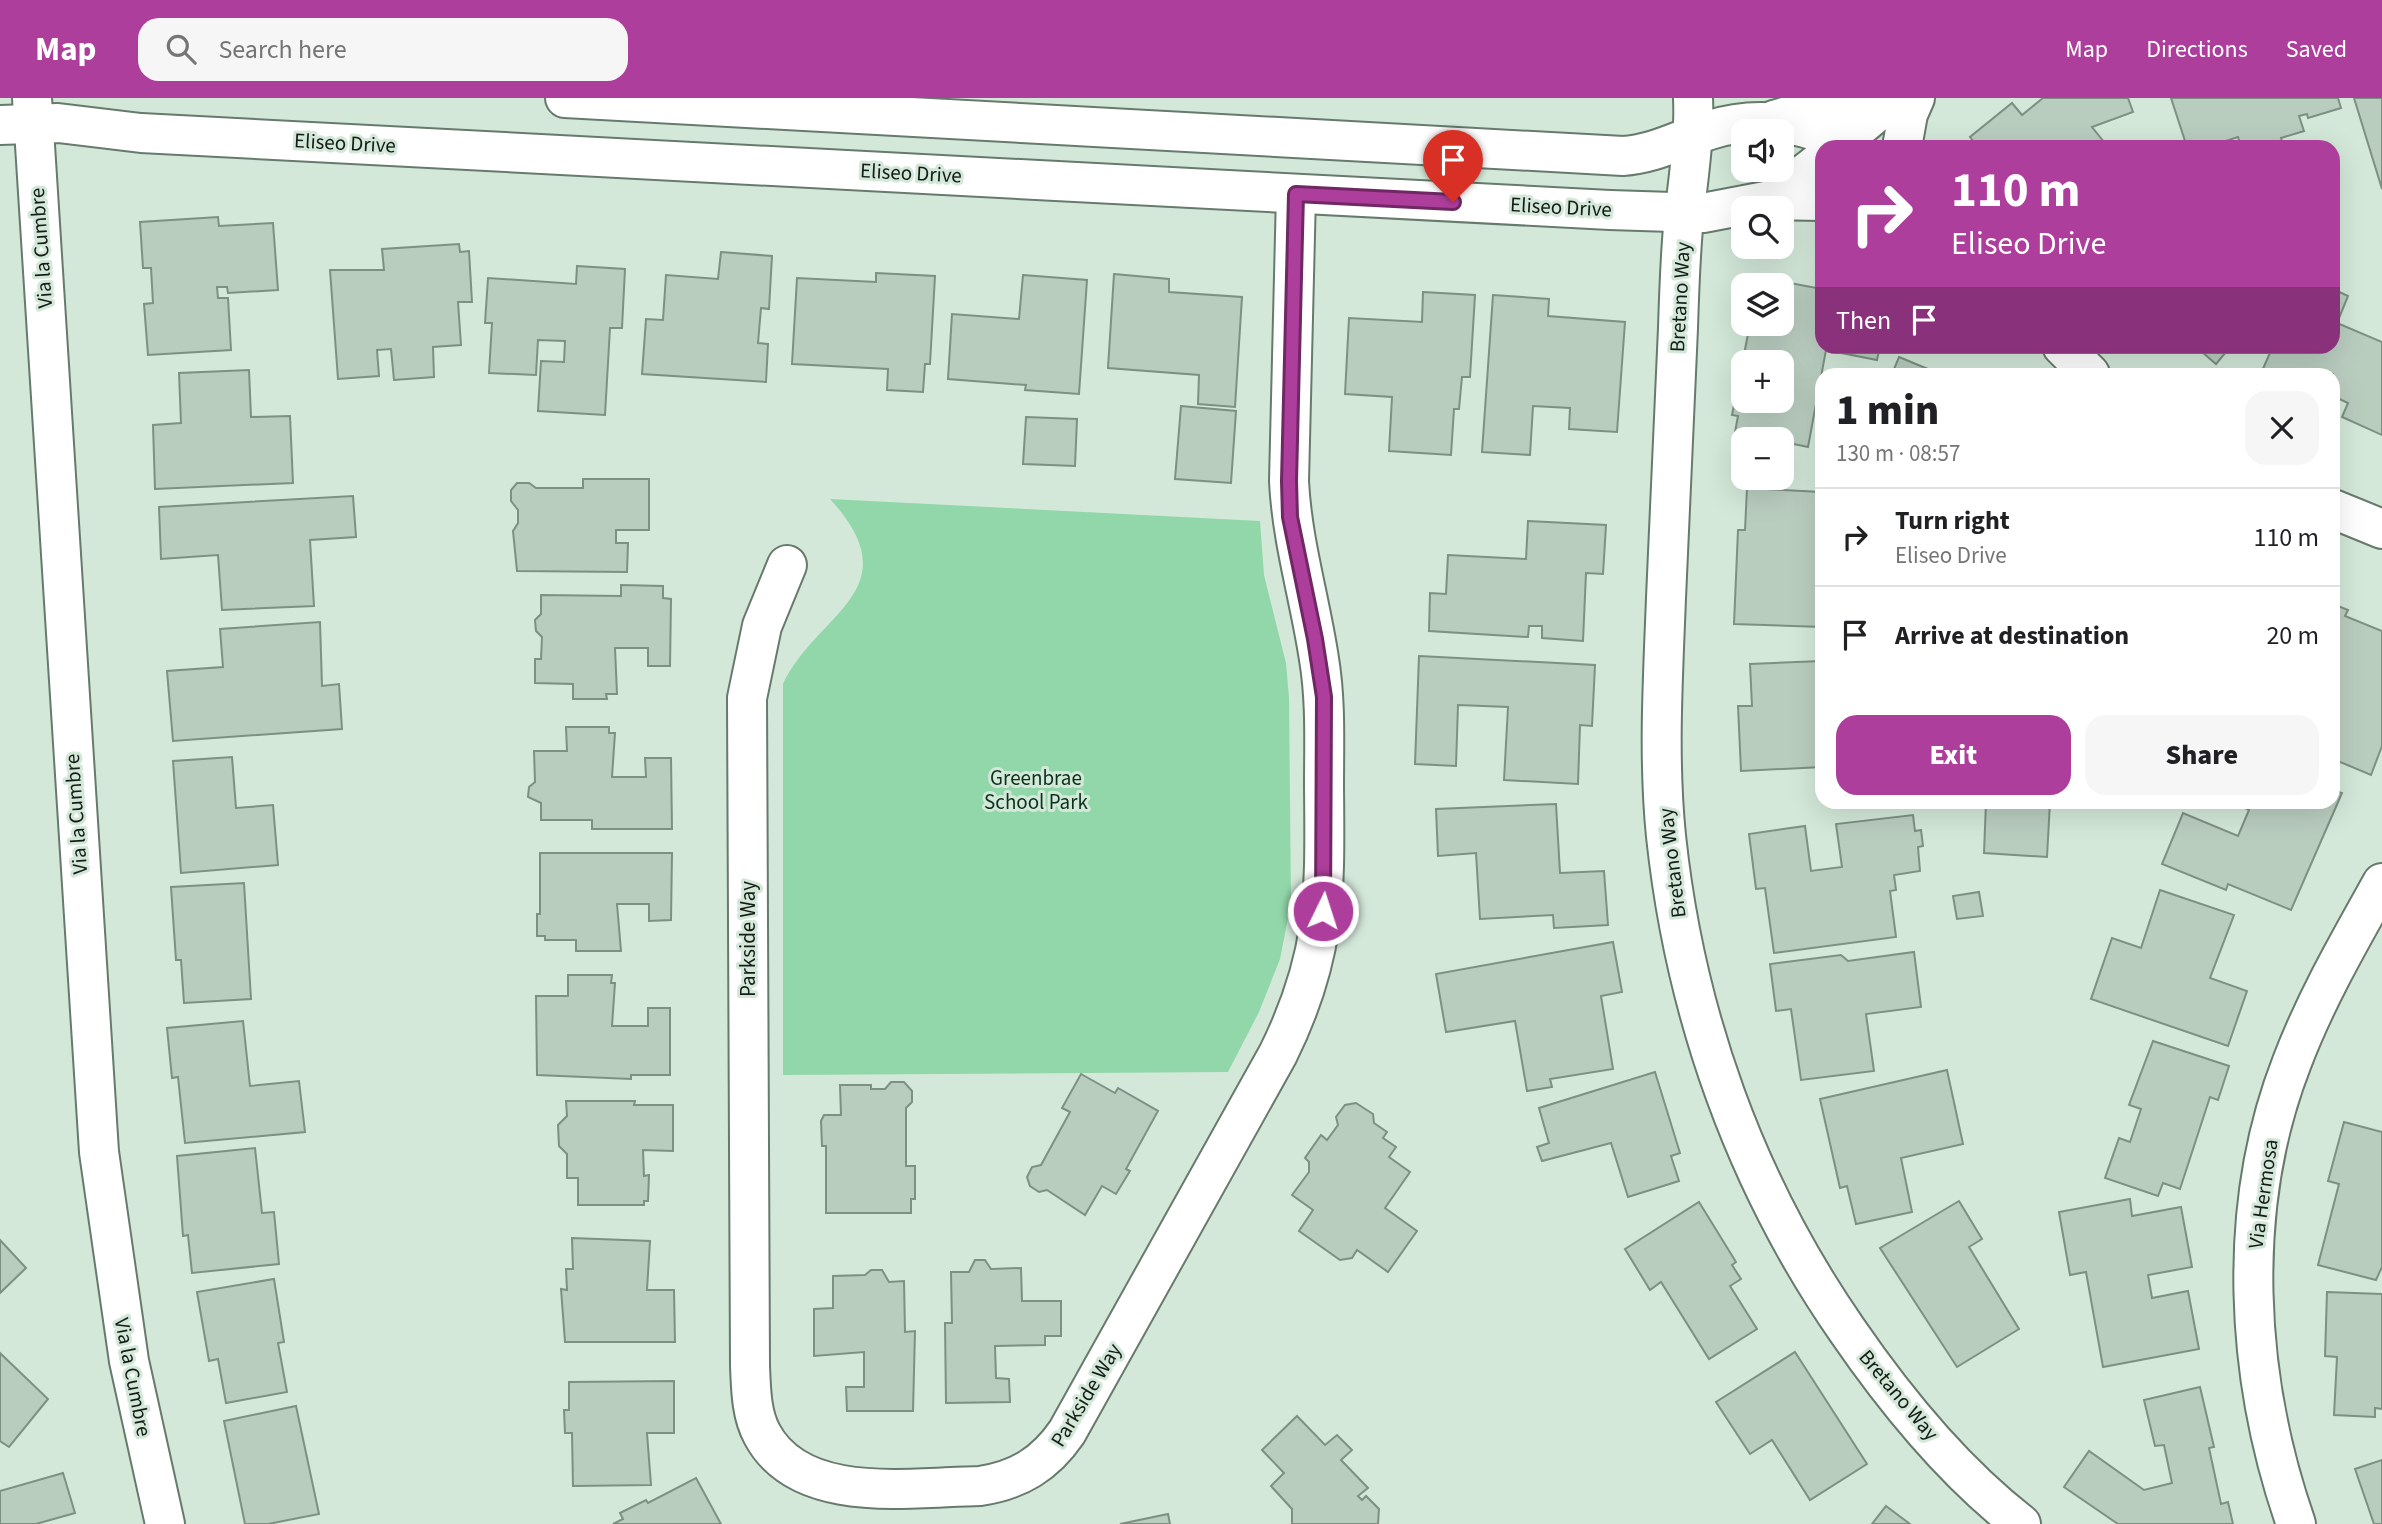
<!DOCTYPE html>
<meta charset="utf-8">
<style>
body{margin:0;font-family:"Source Sans 3",sans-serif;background:#f6f6f6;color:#202124;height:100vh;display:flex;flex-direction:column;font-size:26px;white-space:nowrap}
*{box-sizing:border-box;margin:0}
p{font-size:23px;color:#757577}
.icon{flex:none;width:38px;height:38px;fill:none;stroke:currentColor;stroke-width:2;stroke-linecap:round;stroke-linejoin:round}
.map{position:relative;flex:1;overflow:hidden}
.drawer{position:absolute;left:1815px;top:270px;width:525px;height:441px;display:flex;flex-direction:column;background:#fff;border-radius:21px;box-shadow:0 7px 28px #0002}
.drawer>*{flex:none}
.top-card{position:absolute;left:1815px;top:42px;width:525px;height:214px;border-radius:21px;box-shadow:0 7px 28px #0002;background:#ad3e9b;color:#fff;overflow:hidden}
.buttons{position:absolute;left:1731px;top:21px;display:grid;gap:14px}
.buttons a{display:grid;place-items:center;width:63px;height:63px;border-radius:14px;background:#fff;box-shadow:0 7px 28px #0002;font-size:35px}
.pin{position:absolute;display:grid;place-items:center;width:60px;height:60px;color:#fff;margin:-72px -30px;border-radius:50% 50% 50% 0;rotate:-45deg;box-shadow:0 0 7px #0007}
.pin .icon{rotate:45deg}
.me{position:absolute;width:77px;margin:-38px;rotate:4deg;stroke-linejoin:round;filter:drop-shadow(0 0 5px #0008)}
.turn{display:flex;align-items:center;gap:24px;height:147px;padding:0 21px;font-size:32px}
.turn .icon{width:91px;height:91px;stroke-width:2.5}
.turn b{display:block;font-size:49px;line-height:60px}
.then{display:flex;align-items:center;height:66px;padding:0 21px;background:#0003;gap:14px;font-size:26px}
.round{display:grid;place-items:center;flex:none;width:74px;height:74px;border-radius:21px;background:#f6f6f6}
.summary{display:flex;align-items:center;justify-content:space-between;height:119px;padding:0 21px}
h1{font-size:42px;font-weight:800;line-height:52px}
.button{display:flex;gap:14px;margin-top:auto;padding:14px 21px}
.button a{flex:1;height:80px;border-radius:21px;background:#ad3e9b;color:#fff;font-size:28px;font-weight:800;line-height:80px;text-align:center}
.button a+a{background:#f6f6f6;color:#202124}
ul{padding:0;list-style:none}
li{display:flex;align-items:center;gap:21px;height:98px;padding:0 21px;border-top:2px solid #e0e0e0}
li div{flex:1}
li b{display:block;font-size:26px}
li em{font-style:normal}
header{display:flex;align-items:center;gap:42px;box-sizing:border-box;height:98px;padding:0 35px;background:#ad3e9b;color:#fff}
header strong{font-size:33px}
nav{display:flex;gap:38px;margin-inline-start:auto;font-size:24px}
.search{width:490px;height:63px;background:#f6f6f6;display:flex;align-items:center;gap:18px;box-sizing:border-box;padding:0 24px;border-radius:21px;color:#757577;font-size:26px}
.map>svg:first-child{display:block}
.green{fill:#92d7a9}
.building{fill:#b9cdbf;stroke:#7d9082;stroke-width:2;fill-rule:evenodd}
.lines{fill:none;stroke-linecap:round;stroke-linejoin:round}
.minor-casing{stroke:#677a6c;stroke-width:42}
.minor{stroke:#fff;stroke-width:38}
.route-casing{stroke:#702865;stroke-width:18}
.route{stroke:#ad3e9b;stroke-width:12}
.labels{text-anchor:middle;stroke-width:6;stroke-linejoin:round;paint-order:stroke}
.street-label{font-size:21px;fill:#151c17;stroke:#d3e8d9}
.park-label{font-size:21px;fill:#0a321b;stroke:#d3e8d9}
</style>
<header>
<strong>Map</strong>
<div class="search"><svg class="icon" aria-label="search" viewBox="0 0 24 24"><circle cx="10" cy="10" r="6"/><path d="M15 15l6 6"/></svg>Search here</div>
<nav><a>Map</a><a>Directions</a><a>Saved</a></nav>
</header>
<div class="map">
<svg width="2382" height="1426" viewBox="0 0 2382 1426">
<rect width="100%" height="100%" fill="#d3e8d9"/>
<path class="green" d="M830,401L1260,423L1264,477L1286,565L1289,600L1291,805L1280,861L1259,914L1228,974L783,977V586C817,514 913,492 830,401Z"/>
<g class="building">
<path d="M2043,0H2128L2133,14L2092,29L2108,49H1978L1970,39L2012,5L2022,17Z"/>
<path d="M2171,0H2338L2341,10L2308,20L2307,16L2299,18L2304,33L2281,40L2283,47L2278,49H2241L2238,39L2207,49H2187Z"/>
<path d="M2354,0H2382V91Z"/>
<path d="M218,119L219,128L273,125L278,192L228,195L227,189H217L218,200H228L231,252L148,257L144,206L153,205L151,170H143L140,124Z"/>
<path d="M459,146L460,154L469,153L472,204H458L461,247L433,249L434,279L394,282L391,251L377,252L379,278L338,281L330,172H384L382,151Z"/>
<path d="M721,154L772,158L769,211L761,210L758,245L768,246L766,284L642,276L646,221L663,222L666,177L718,181Z"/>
<path d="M577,168L625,171L622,230H610L605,317L538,313L541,263L564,264L565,243L538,242L536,277L489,275L492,225H485L488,180L576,186Z"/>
<path d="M876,175L935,178L930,266H925L923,294L887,292L888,271L792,266L797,180L876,184Z"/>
<path d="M1114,176L1169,181V194L1242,199L1235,309L1198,306L1199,277L1108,270Z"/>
<path d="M1023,177L1087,182L1079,296L1025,292L1026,287L948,281L952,216L1019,221Z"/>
<path d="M1764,180L1822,191V248H1880L1877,262L1826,252L1808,349L1735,334L1738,318L1732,317L1750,226H1782V187H1762ZM1743,264H1782V303H1743Z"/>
<path d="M2333,191L2348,198L2337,225L2382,244V337L2342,319L2348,305L2333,298V276H2271L2262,273L2273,248H2333Z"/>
<path d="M1423,194L1475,197L1470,279H1462L1459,311H1454L1451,357L1389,353L1392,299L1345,296L1349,220L1422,224Z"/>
<path d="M1493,197L1549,201L1548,218L1625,224L1617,334L1569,331L1570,310L1533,308L1530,357L1482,354Z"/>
<path d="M2195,248H2231L2216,266Z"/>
<path d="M1899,259L1940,276H1892Z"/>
<path d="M249,272L251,319L290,318L293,385L155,391L153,327L181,325L179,275Z"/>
<path d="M1181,308L1236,313L1231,385L1175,381Z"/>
<path d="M1026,319L1077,321L1075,368L1023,366Z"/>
<path d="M583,381H649V432H616V445H628L627,474L517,473L513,433L518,425V412L511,403V392L517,385H529L536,390H583Z"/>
<path d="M1747,390L1821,394L1818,474H1822V529L1734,526L1738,432H1745Z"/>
<path d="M353,398L356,439L310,442L314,508L222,512L218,457L161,461L159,409Z"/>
<path d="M1528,423L1606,427L1603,476L1586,475L1583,543L1542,540V528H1529L1528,539L1429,533L1430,495L1446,496L1448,457L1526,461Z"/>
<path d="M621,487L663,488V500L671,501L670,568H648V550H615L617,596H606L607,601H573V586L535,585V561H541L542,539L536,533L535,522L541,516V497L621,498Z"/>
<path d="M2333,506L2348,512L2345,518L2382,533V648L2371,677L2333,661V612L2338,599L2333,597Z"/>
<path d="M320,524L322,588L339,586L342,631L173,643L167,573L223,569L220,531Z"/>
<path d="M1419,558L1595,567L1592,628L1580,627L1578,686L1504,682L1508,609L1458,607L1456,668L1415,666Z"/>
<path d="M1821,563L1822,669L1741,673L1738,608H1752L1750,566Z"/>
<path d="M566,629H609V635H615L612,679H646L645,660H671L672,731H592V722H541V705L528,699L529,689L535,684L534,653H567Z"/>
<path d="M232,659L236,710L273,707L278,767L181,775L173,663Z"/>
<path d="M2333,692L2342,695L2291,812L2228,786L2226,792L2162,766L2183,715L2238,738L2249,712L2245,710L2247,704H2333Z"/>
<path d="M1986,704H2050L2047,759L1984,755Z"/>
<path d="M1556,706L1560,775L1604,773L1608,827L1554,830L1553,817L1480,821L1476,755L1438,758L1436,711Z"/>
<path d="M1913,717L1915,733L1921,732L1923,748L1918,749L1920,773L1894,777L1896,792L1890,793L1896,839L1774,855L1765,790L1756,791L1749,736L1805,728L1811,773L1842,769L1836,726Z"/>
<path d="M540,755H672L671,822L649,823V806H617L621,853H576V842H545V838H537V816H540Z"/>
<path d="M244,785L251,901L184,905L181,862H176L171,789Z"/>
<path d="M2160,792L2234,817L2210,880L2247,893L2228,948L2091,901L2112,840L2141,850Z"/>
<path d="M1979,794L1983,818L1957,821L1953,798Z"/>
<path d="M1613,844L1622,894L1601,898L1613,971L1550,981L1552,989L1527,993L1515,923L1446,934L1436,876Z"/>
<path d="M1914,854L1921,909L1866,916L1874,973L1801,982L1791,911L1776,913L1770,866L1841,857L1848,863Z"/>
<path d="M568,877H612L611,885H615L612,928H648V910H670V977H631V981L537,977L536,898H568Z"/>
<path d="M243,923L250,988L299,983L305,1034L185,1045L178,979L172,980L167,930Z"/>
<path d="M2153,943L2229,968L2218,1002L2210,999L2180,1091L2163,1085L2158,1098L2105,1080L2119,1040L2130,1044L2141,1011L2129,1007Z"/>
<path d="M1947,972L1963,1046L1901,1060L1912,1114L1856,1126L1847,1088L1840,1090L1820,1001Z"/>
<path d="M1655,974L1680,1055L1671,1058L1679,1083L1628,1099L1611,1045L1542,1063L1537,1049L1549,1045L1539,1010Z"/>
<path d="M1081,976L1115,995L1118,990L1158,1013L1126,1071L1130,1073L1116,1096L1102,1088L1085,1117L1047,1092L1039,1094L1030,1088L1027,1079L1032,1069L1041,1067L1070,1014L1062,1010Z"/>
<path d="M891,984H904L912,993V1004L906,1010V1068H915V1101H911V1115H826V1048H822L821,1023L824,1017H841L840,987H871V991H885Z"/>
<path d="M566,1003H635L634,1007H673V1053L643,1052L644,1078L649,1077L648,1103H644V1107H578V1080H567V1056L559,1048L558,1027L567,1018Z"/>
<path d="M1356,1005L1373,1016L1374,1025L1387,1034L1383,1040L1396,1049L1389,1059L1410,1074L1385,1110L1417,1133L1388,1174L1357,1152L1352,1160L1340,1162L1299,1133L1313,1112L1292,1097L1309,1074V1064L1305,1060L1321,1037L1327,1042L1338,1027L1336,1019L1345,1007Z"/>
<path d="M2344,1024L2382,1034V1169L2376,1182L2318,1167L2339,1086L2328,1083Z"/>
<path d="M255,1050L262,1115L274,1114L279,1166L192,1175L188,1137L183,1138L177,1058Z"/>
<path d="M2130,1101L2132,1118L2181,1109L2192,1169L2148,1177L2152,1200L2188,1193L2199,1251L2103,1269L2086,1174L2070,1177L2059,1114Z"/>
<path d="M1959,1103L1982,1141L1969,1149L2019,1231L1957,1269L1880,1150Z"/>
<path d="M1699,1104L1736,1164L1732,1167L1741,1181L1730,1188L1757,1231L1709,1261L1661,1184L1650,1192L1625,1151Z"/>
<path d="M572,1140L650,1143L647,1192H674L675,1244H565L561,1191L567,1192L566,1171H573Z"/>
<path d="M0,1142L26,1170L0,1195Z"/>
<path d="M975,1162H985L991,1171L1021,1170L1022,1203H1061V1238H1045V1247L995,1248L996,1280L1009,1281L1010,1304L946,1305L945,1225H952L951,1174H969Z"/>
<path d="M871,1172H882L889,1184L904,1183L905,1234L915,1233L913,1313H847L846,1289H864V1254L814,1258V1211L833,1210V1178L865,1177Z"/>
<path d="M274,1181L284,1244L278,1245L287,1294L226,1305L218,1261L209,1263L197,1194Z"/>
<path d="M2327,1194L2382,1196V1311L2375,1310V1319L2334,1317L2337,1259L2325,1258Z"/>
<path d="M1795,1254L1867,1366L1810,1402L1772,1342L1750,1356L1716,1304Z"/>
<path d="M0,1255L48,1301L9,1349L0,1343Z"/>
<path d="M674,1283V1335H647L651,1387L573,1388L572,1335H565L564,1312H569V1284Z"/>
<path d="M2200,1289L2214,1349L2209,1350L2221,1406L2228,1404L2233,1426H2118L2064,1389L2089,1353L2144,1392L2172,1385L2164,1347L2155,1348L2144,1302Z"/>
<path d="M296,1308L319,1416L268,1426H245L224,1323Z"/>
<path d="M1297,1318L1325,1347L1337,1337L1352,1352L1341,1362L1368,1390L1358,1398L1362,1402L1366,1398L1379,1411L1378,1426H1292V1411L1271,1388L1284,1375L1262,1352Z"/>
<path d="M2382,1362V1426H2374L2355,1371Z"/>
<path d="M63,1375L75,1415L36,1426H0V1393Z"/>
<path d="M696,1380L721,1426H613L623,1421L620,1415L646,1402L648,1405Z"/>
<path d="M1886,1408L1910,1426H1872Z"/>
<path d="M1168,1416L1170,1426H1120Z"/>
</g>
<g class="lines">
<g class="minor-casing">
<g id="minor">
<path d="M32,0L99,1054L129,1263L165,1426"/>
<path d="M565,0L1623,58C1655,56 1680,41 1710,32C1754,18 1807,22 1846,49"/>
<path d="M1693,0C1695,44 1687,87 1683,130C1680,164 1679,197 1678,230C1674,320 1670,410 1666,500C1663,579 1658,659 1666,738C1685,916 1745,1085 1847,1232C1895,1302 1954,1374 2021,1426"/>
<path d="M1774,22L1849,0"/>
<path d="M0,27L58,25L141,35L1610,112L1703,115L1771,102L1822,103"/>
<path d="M1835,49L1894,0"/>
<path d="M1902,49L1908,16L1915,0"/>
<path d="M1771,102L1822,62"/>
<path d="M2062,248L2090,276"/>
<path d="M2333,411L2382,431"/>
<path d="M787,467L762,528L747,600L750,1268C751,1290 751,1316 762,1336C800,1408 912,1389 980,1388C1019,1382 1045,1366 1067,1334L1278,956C1327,857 1325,796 1324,688C1324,646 1326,603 1319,561C1310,501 1292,444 1289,383L1296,96"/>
<path d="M2296,1426C2245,1280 2235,1110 2292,964C2316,901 2349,844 2382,785"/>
</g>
</g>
<use href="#minor" class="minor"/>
</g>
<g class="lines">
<g class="route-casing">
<path id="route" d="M1323,813L1324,599L1315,541L1290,419L1289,383L1296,96L1453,104"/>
</g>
<use href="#route" class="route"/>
</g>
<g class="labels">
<g class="street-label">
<text transform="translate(345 45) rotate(3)" y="7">Eliseo Drive</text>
<text transform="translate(911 75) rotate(3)" y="7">Eliseo Drive</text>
<text transform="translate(1561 109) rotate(3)" y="7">Eliseo Drive</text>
<text transform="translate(41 150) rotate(-94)" y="7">Via la Cumbre</text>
<text transform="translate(1680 199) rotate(-87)" y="7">Bretano Way</text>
<text transform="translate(76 716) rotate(-94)" y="7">Via la Cumbre</text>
<text transform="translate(1672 765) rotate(-97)" y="7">Bretano Way</text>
<text transform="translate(748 841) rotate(-90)" y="7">Parkside Way</text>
<text transform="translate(2263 1096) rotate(-82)" y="7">Via Hermosa</text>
<text transform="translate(133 1279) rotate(79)" y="7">Via la Cumbre</text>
<text transform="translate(1086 1297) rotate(-59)" y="7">Parkside Way</text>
<text transform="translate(1899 1297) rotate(50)" y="7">Bretano Way</text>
</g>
<g class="park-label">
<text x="1036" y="687">Greenbrae<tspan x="1036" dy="24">School Park</tspan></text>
</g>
</g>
</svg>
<div class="buttons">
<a><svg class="icon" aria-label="sound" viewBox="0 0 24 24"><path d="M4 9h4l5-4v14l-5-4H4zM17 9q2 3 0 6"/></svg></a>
<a><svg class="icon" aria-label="search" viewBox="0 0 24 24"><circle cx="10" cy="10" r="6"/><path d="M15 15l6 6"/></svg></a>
<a><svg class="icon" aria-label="layers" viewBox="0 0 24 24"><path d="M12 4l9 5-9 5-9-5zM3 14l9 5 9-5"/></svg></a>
<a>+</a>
<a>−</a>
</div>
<div class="pin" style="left:1453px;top:104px;background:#d93025"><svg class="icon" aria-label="arrive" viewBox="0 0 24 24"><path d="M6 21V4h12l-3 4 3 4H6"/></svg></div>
<svg class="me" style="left:1323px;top:813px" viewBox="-20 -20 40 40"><circle r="17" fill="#ad3e9b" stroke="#fff" stroke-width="3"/><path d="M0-11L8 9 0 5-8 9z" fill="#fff"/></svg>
<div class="top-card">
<div class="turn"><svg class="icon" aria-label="right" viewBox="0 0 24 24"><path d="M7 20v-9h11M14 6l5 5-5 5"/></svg><div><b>110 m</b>Eliseo Drive</div></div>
<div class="then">Then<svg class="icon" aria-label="arrive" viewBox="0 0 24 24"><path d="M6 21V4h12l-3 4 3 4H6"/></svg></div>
</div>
<section class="drawer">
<div class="summary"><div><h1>1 min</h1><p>130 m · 08:57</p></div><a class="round"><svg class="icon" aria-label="close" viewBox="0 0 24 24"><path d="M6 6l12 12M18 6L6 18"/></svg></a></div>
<ul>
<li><svg class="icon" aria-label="right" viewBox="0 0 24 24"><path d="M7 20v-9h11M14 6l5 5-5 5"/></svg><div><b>Turn right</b><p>Eliseo Drive</p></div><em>110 m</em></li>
<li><svg class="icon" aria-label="arrive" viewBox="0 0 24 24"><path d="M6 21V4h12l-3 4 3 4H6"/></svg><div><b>Arrive at destination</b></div><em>20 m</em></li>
</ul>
<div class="button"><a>Exit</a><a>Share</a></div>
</section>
</div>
